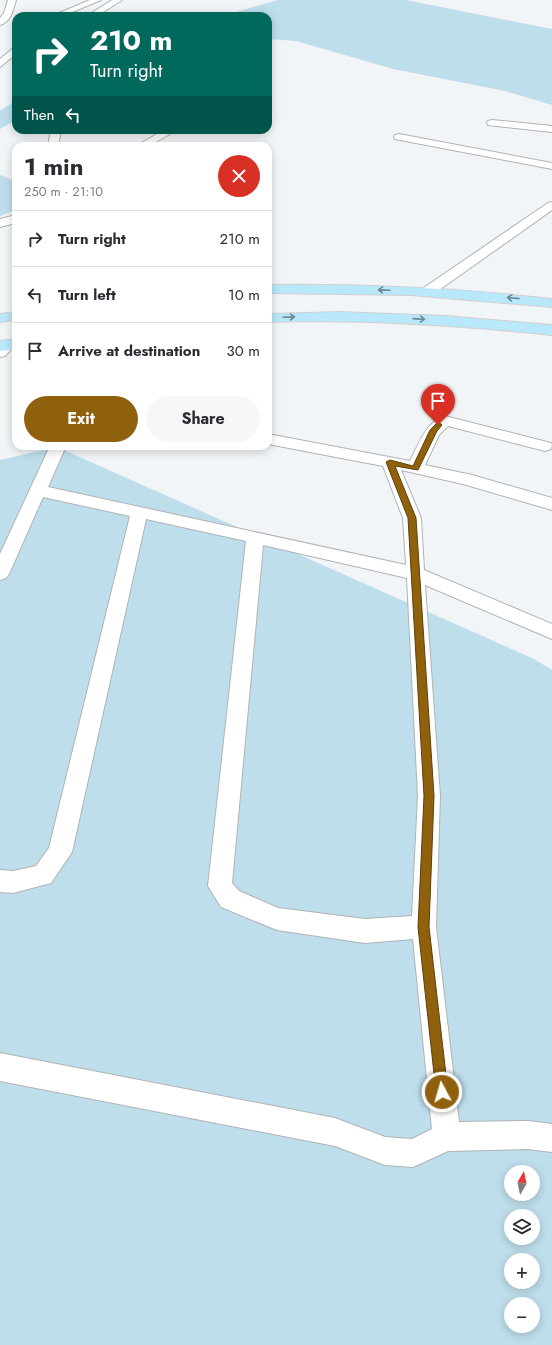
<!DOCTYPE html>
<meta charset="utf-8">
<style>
body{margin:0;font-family:Jost,sans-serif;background:#f7f7f7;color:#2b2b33;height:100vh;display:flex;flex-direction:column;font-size:15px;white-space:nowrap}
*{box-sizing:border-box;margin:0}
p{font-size:13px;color:#7c7c81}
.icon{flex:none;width:22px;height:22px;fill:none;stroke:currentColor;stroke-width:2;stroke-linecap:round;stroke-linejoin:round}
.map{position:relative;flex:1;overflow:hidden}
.details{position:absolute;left:12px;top:142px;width:260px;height:308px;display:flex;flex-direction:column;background:#fff;border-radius:12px;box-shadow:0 2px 10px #0003}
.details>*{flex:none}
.hud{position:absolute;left:12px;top:12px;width:260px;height:122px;border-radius:12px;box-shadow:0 2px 10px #0003;background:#00695c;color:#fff;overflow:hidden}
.needle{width:26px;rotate:9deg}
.controls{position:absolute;left:504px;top:1165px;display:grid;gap:8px}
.controls a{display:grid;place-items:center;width:36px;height:36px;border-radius:50%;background:#fff;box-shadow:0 2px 10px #0003;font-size:20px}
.pin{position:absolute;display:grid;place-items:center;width:34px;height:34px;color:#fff;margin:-41px -17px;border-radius:50% 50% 50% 0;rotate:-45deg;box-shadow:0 0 4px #0007}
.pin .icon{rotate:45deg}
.me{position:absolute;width:44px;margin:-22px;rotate:354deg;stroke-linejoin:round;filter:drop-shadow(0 0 3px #0008)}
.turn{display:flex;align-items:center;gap:14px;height:84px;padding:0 12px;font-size:18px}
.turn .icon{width:52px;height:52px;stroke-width:2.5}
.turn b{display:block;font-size:28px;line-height:34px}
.then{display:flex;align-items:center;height:38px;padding:0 12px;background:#0003;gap:8px;font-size:15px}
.round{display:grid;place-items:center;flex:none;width:42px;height:42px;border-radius:21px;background:#f7f7f7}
.summary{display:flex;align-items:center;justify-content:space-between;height:68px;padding:0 12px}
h1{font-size:24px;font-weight:700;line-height:30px}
.cta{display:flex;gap:8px;margin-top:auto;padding:8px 12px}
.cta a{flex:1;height:46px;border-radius:24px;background:#90610d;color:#fff;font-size:16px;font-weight:700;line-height:46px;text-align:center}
.cta a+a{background:#f7f7f7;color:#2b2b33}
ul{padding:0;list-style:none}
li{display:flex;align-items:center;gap:12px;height:56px;padding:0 12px;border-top:1px solid #e1e1e2}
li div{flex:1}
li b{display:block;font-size:15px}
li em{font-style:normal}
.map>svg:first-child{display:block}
.green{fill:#bedeeb;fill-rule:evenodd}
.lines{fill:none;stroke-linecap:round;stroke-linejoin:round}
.minor-casing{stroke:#b0b3b5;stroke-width:2}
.primary-casing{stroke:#d0d0d0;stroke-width:2}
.minor{fill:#fff;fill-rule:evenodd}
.primary{fill:#b9e8fa;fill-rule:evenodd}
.oneway{stroke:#6e8992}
.route{fill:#90610d;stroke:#5e3f08}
</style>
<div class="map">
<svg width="552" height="1345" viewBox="0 0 552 1345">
<rect width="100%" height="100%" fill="#f2f5f7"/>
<g class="green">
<path d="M278,0H406L552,29V105L505,91L393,69L296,41L268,39V16H222Z"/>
<path d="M16,100V120L0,129V111Z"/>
<path d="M0,175L16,181V210L0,216Z"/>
<path d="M57,447L534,659L552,670V1345H0V460ZM511,1172H533V1194H511ZM511,1216H533V1238H511ZM511,1260H533V1282H511ZM511,1304H533V1326H511Z"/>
</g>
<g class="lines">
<g class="minor-casing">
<g id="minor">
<path d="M8,0H16C13,10 11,22 0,25V18L4,13Z"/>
<path d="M90,0H101L63,16H52Z"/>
<path d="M112,0H122L97,16H87Z"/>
<path d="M16,46V54L0,67V59Z"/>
<path d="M492,120L552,126V132L488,125L487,123L488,121Z"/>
<path d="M51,130H61L58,146H48Z"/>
<path d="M164,130H177L149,146H136Z"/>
<path d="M399,134L552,163V169L395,139L394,137L395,135Z"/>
<path d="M552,202V210L432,295H422L420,292L422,289L548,203Z"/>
<path d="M16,215V223L0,227V219Z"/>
<path d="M8,341L13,342L15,345L5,356L0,357V345Z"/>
<path d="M445,416L551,443L552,445L551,449L545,451L448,426L439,435L425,465L472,475L552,498V510L463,484L401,470L421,518L424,570L552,624V639L425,585L440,796L436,927L459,1122L528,1121L552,1124V1152L528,1149L448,1151L413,1167L385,1165L335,1146L0,1081V1053L335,1118L385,1137L412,1139L432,1129L413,939L365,943L277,930L221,907L208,886L246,541L146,519L72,852L51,883L13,893L0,892V870L13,871L36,866L49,848L130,516L43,497L9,574L6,578L0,580V554L50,446H66L48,487L406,565L403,518L383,466L268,444V434L410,461C418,446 426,421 445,416ZM263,545L407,578L418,796L412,916L365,919L278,908L239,891L232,883Z"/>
</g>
</g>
<g class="primary-casing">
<g id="primary">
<path d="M268,285C363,284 457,288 552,299V307L410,295L268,293Z"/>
<path d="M16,312V320L0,322V314Z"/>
<path d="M339,312L446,316L552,325V335C457,325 363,319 268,322V314Z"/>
<path d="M16,339V349L0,351V341Z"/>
</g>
</g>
<use href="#minor" class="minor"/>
<use href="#primary" class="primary"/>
</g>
<defs><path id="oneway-shaft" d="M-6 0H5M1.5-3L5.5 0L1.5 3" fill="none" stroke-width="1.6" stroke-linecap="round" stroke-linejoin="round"/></defs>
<g class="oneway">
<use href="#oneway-shaft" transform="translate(384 290) rotate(-178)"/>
<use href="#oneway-shaft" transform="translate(513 298) rotate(-174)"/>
<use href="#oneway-shaft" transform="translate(289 317) rotate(-2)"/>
<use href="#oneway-shaft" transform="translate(419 319) rotate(4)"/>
</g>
<path class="route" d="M438,422L442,425L437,431L418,470L395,466L416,518L434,796L429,927L448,1092L447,1096L442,1098L438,1096L436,1092L418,927L424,796L408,518L386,462L390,460L413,466L430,430Z"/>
</svg>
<div class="controls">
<a><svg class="needle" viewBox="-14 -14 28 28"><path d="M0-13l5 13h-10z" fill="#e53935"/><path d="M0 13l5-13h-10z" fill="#7c7c81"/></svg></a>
<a><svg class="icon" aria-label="layers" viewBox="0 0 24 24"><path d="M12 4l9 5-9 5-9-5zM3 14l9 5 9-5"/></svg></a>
<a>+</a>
<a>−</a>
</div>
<div class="pin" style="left:438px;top:425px;background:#d93025"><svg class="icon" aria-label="arrive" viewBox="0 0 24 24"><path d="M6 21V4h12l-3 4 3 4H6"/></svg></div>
<svg class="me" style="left:442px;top:1092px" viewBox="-20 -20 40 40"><circle r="17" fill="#90610d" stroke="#fff" stroke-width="3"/><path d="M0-11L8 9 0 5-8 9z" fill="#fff"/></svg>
<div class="hud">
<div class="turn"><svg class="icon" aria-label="right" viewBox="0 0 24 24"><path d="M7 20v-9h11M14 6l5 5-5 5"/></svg><div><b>210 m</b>Turn right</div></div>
<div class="then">Then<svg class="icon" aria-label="left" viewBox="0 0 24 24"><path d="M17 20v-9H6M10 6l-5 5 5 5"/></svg></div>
</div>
<section class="details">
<div class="summary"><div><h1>1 min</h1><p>250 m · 21:10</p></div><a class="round" style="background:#d93025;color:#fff"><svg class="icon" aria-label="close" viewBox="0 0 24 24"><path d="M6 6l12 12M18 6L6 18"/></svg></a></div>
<ul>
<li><svg class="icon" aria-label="right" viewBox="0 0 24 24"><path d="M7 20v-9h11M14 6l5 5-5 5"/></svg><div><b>Turn right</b></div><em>210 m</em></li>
<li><svg class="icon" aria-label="left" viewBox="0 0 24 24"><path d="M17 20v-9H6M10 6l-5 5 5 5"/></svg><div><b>Turn left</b></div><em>10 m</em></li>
<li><svg class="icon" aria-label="arrive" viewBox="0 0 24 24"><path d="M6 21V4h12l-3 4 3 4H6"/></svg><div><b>Arrive at destination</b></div><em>30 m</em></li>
</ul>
<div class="cta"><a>Exit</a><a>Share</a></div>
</section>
</div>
